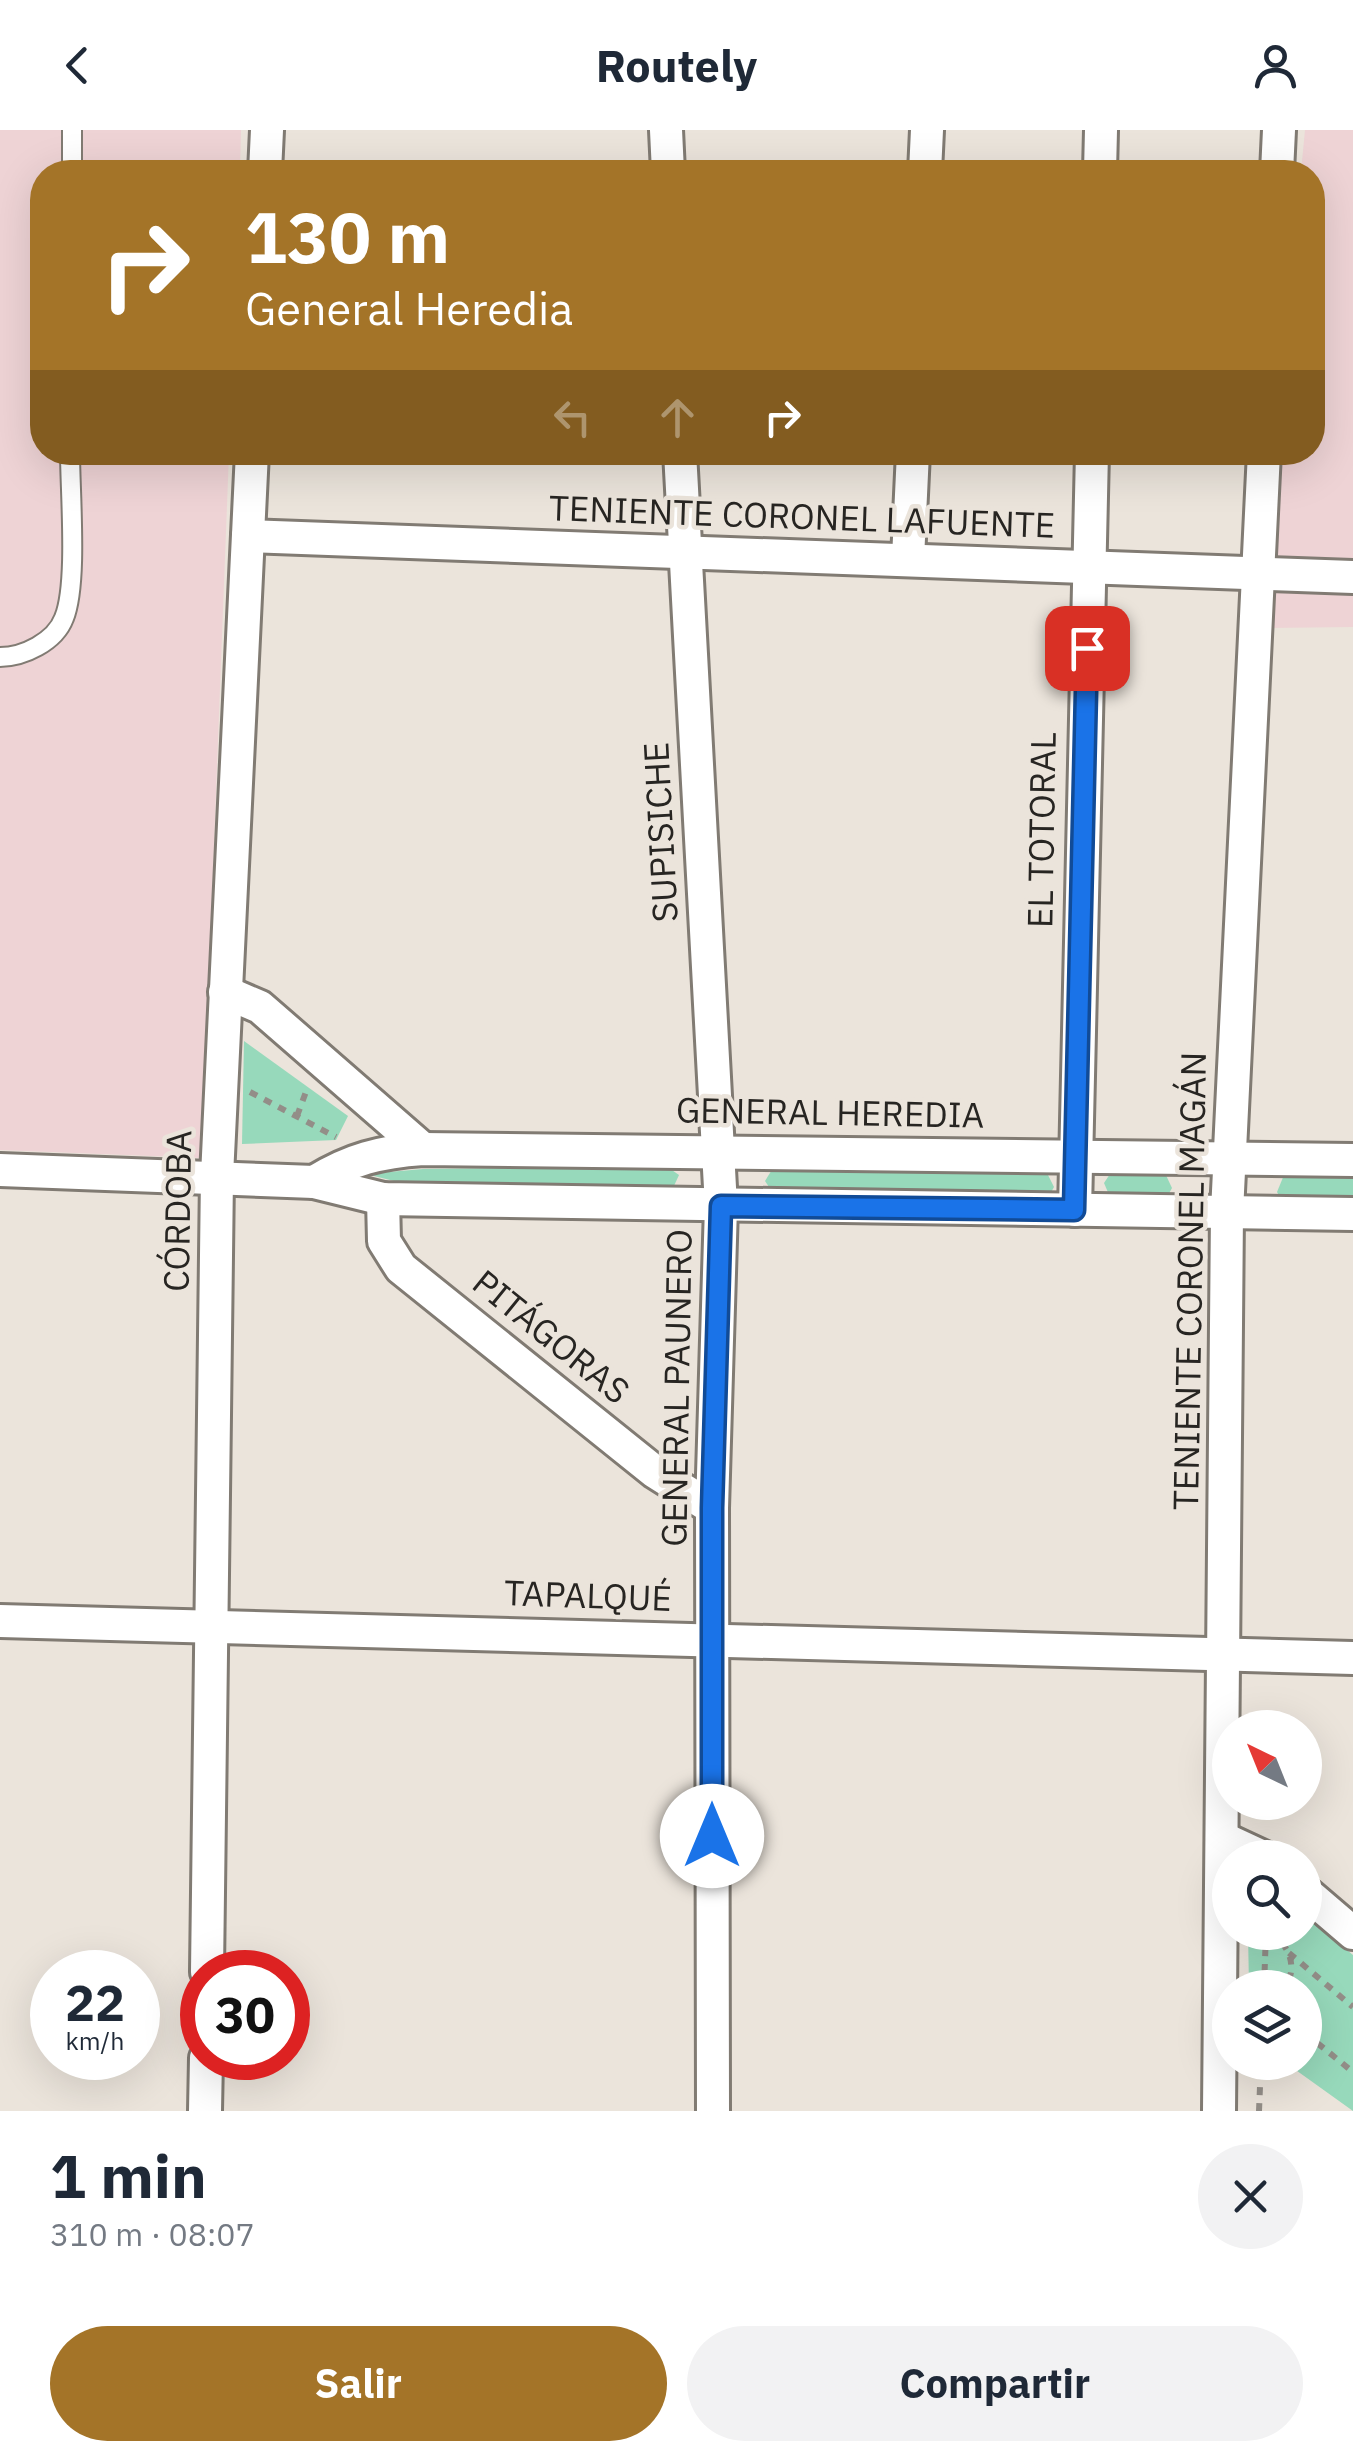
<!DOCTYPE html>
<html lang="es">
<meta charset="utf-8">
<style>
body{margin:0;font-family:"IBM Plex Sans",sans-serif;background:#f2f2f3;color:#1f2937;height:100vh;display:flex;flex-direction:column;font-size:38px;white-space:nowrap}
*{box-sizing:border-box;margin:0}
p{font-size:32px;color:#747a83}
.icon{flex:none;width:55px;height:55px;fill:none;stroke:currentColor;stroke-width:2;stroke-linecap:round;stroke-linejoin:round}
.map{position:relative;height:1981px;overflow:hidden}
.sheet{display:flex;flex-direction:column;background:#fff;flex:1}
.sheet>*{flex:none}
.top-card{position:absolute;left:30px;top:30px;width:1295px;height:305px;border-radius:40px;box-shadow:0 10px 40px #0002;background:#a47428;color:#fff;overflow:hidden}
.needle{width:65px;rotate:317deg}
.controls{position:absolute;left:1212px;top:1580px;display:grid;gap:20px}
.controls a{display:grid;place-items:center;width:110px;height:110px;border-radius:50%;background:#fff;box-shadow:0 10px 40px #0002;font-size:50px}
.speed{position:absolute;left:30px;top:1820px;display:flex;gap:20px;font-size:50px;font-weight:700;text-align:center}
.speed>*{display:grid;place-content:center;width:130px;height:130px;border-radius:50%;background:#fff;box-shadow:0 10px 40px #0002;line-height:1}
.speed small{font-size:25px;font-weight:400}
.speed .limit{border:15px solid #d22;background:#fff;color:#111}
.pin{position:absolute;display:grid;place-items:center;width:85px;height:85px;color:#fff;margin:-42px;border-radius:20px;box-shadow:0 5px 15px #0006}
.me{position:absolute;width:110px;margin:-55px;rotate:0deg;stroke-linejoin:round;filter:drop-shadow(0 0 8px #0008)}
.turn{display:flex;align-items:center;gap:35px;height:210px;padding:0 50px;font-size:45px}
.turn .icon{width:130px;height:130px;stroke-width:2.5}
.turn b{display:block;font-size:70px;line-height:85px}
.lanes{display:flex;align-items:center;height:95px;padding:0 50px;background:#0003;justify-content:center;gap:50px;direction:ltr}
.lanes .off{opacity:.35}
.round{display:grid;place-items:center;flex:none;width:105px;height:105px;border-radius:52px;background:#f2f2f3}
.headline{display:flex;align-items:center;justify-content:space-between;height:170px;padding:0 50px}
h1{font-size:60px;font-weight:700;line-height:75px}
.cta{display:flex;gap:20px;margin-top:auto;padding:20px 50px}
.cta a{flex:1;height:115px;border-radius:60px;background:#a47428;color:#fff;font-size:40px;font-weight:700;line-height:115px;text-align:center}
.cta a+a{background:#f2f2f3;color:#1f2937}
header{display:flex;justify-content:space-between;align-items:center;height:130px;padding:0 50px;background:#fff;font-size:45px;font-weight:700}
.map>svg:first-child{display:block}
.industrial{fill:#eed3d5}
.green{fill:#97d9bb}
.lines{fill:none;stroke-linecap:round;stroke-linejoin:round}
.service-casing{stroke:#817b73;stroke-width:22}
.minor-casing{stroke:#817b73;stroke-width:38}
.path{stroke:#938e88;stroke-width:6;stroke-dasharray:8 8;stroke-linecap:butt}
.service{stroke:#fff;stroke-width:18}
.minor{stroke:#fff;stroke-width:32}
.route-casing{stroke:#114b97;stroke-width:25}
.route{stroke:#1a73e8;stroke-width:18}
.labels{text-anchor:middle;stroke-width:9;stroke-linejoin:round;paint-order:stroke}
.street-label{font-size:35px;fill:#272522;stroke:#ebe4db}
</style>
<header><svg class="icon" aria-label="back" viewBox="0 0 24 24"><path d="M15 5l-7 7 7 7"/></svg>Routely<svg class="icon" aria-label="person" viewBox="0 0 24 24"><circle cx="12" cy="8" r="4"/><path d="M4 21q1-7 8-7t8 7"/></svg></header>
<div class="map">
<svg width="1353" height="1981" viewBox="0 0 1353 1981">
<rect width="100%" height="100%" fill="#ebe4db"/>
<g class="industrial">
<path d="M0,0H241L240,42H42V322L229,323L202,1028L0,1020Z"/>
<path d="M1305,0H1353V497L1261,498L1277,323L1312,322V42H1301Z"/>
</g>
<g class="green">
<path d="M244,911L348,986L336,1010L242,1014Z"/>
<path d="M666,1036L679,1045L673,1058L406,1054L366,1044L423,1039Z"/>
<path d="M773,1038L1046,1041L1054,1057L1049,1066L771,1060L765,1051Z"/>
<path d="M1112,1041H1164L1172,1058L1167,1067H1110L1104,1053Z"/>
<path d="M1353,1044V1075L1282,1071L1277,1062L1284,1045Z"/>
<path d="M1305,1785L1353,1825V1981L1286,1933L1305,1932V1858L1249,1857L1248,1803L1305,1802Z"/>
</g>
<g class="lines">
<g class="service-casing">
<g id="service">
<path d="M72,42V0"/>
<path d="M0,527C23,527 55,512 64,488C78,454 70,363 70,322"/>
</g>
</g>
<g class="minor-casing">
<g id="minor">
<path d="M666,0L668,42"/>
<path d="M265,42L267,0"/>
<path d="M925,42L927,0"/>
<path d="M1100,42L1101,0"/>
<path d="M1277,42L1279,0"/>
<path d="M680,322L721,1076L712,1378L713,1981"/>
<path d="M248,406L1353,447"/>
<path d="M908,429L913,322"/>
<path d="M225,862L260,877L423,1019"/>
<path d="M0,1040L314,1052L383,1069L1353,1084"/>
<path d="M314,1052C351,1029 380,1022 423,1019L1353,1030"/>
<path d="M383,1069L384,1111L401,1138L655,1342L712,1378"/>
<path d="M1075,1080L1092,322"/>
<path d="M0,1491L1353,1528"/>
<path d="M1222,1708L1265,1728"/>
<path d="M1305,1762L1353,1803"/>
<path d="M207,1842L217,1046L252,322"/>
<path d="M205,1981L206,1928"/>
<path d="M1219,1981L1227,1082L1264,322"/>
</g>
</g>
<g class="path">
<path d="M250,962L336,1007"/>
<path d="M297,986L307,959"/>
<path d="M1270,1802C1290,1816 1298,1837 1285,1858"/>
<path d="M1289,1823L1353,1877"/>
<path d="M1264,1858L1266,1802"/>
<path d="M1305,1903L1353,1942"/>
<path d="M1259,1981L1261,1932"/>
</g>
<use href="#service" class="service"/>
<use href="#minor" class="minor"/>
</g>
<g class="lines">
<g class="route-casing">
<path id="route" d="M712,1706V1378L721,1076L1074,1080L1087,518"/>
</g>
<use href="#route" class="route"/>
</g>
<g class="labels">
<g class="street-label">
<text transform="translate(802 387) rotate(2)" y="12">TENIENTE CORONEL LAFUENTE</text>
<text transform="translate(1042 700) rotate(-89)" y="12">EL TOTORAL</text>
<text transform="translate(661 702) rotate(-93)" y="12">SUPISICHE</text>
<text transform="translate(830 983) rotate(1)" y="12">GENERAL HEREDIA</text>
<text transform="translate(178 1081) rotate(-89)" y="12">CÓRDOBA</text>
<text transform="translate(1190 1151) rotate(-89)" y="12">TENIENTE CORONEL MAGÁN</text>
<text transform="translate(551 1207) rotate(39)" y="12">PITÁGORAS</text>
<text transform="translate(677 1258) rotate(-89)" y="12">GENERAL PAUNERO</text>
<text transform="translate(588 1466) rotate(2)" y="12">TAPALQUÉ</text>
</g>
</g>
</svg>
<div class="controls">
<a><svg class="needle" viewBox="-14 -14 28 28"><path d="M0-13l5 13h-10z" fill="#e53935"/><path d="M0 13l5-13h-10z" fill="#747a83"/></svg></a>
<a><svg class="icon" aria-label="search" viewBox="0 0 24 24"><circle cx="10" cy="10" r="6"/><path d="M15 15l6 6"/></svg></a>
<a><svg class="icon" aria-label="layers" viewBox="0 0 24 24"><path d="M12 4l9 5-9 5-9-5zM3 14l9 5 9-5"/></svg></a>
</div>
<div class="speed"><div>22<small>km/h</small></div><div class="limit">30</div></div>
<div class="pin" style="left:1087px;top:518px;background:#d93025"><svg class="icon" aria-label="arrive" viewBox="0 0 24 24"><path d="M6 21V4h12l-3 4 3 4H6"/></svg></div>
<svg class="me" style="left:712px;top:1706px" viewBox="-20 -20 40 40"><circle r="19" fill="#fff"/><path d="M0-13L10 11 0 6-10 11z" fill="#1a73e8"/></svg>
<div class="top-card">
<div class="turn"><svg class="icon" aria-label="right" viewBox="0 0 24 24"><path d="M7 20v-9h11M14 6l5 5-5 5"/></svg><div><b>130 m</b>General Heredia</div></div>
<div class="lanes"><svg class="icon off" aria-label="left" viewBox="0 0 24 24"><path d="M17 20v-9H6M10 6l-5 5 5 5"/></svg><svg class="icon off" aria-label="ahead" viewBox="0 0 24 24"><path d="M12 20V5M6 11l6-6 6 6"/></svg><svg class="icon" aria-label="right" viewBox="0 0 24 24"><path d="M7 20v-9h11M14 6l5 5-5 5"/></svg></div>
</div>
</div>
<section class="sheet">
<div class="headline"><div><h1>1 min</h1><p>310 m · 08:07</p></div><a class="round"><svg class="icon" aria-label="close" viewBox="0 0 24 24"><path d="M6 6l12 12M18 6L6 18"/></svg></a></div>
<div class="cta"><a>Salir</a><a>Compartir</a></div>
</section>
